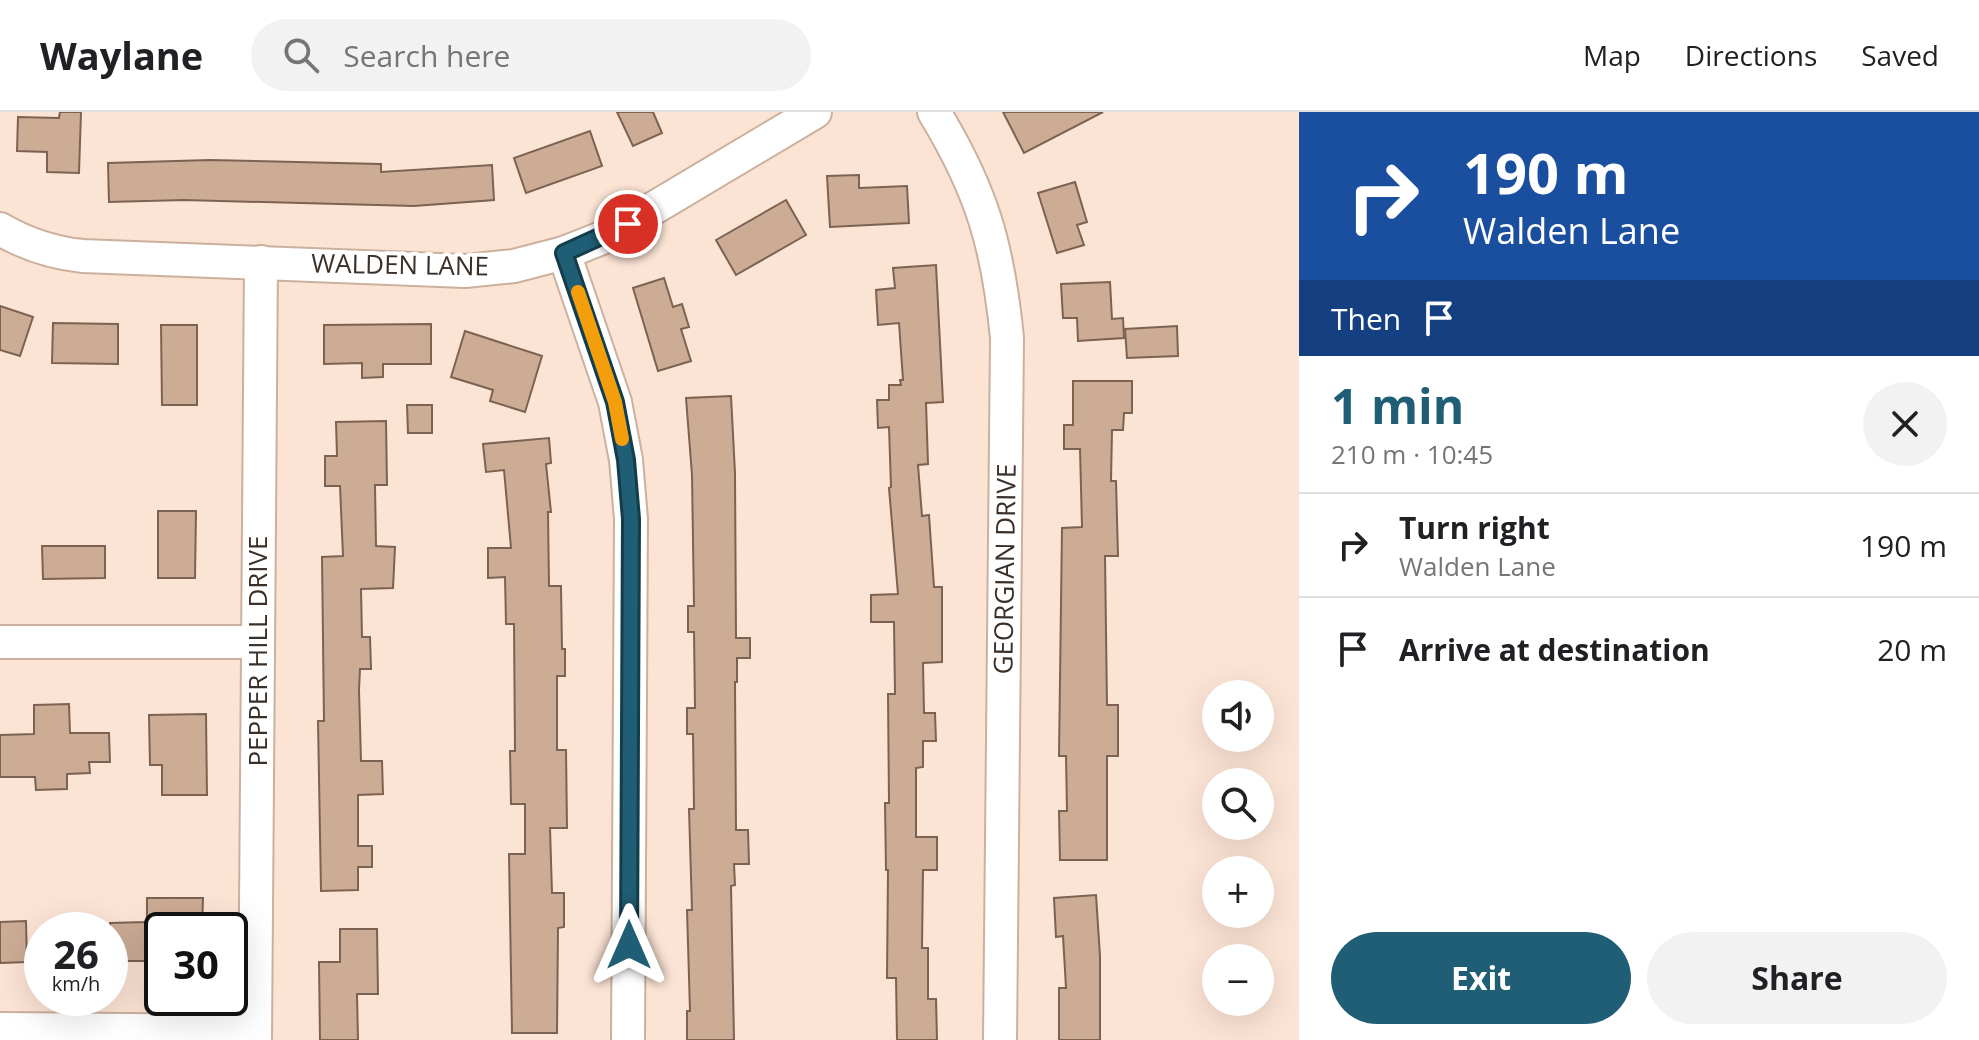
<!DOCTYPE html>
<meta charset="utf-8">
<style>
body{margin:0;font-family:"Open Sans",sans-serif;background:#f2f2f2;color:#202124;height:100vh;display:flex;flex-direction:column;font-size:30px;white-space:nowrap}
*{box-sizing:border-box;margin:0}
p{font-size:26px;color:#757577}
.icon{flex:none;width:44px;height:44px;fill:none;stroke:currentColor;stroke-width:2;stroke-linecap:round;stroke-linejoin:round}
.map{position:relative;flex:1;overflow:hidden}
.panel{display:flex;flex-direction:column;background:#fff;width:680px}
.panel>*{flex:none}
.banner{background:#1a4fa0;color:#fff;overflow:hidden}
.tools{position:absolute;left:1202px;top:568px;display:grid;gap:16px}
.tools a{display:grid;place-items:center;width:72px;height:72px;border-radius:50%;background:#fff;box-shadow:0 8px 32px #0002;font-size:40px}
.speed{position:absolute;left:24px;top:800px;display:flex;gap:16px;font-size:40px;font-weight:700;text-align:center}
.speed>*{display:grid;place-content:center;width:104px;height:104px;border-radius:50%;background:#fff;box-shadow:0 8px 32px #0002;line-height:1}
.speed small{font-size:20px;font-weight:400}
.speed .limit{border:4px solid #111;border-radius:12px;background:#fff;color:#111}
.pin{position:absolute;display:grid;place-items:center;width:68px;height:68px;color:#fff;margin:-34px;border:4px solid #fff;border-radius:50%;box-shadow:0 2px 8px #0007}
.me{position:absolute;width:88px;margin:-44px;rotate:0deg;stroke-linejoin:round;filter:drop-shadow(0 0 6px #0008)}
.turn{display:flex;align-items:center;gap:28px;height:168px;padding:0 32px;font-size:36px}
.turn .icon{width:104px;height:104px;stroke-width:2.5}
.turn b{display:block;font-size:56px;line-height:68px}
.then{display:flex;align-items:center;height:76px;padding:0 32px;background:#0003;gap:16px;font-size:30px}
.round{display:grid;place-items:center;flex:none;width:84px;height:84px;border-radius:42px;background:#f2f2f2}
.headline{display:flex;align-items:center;justify-content:space-between;height:136px;padding:0 32px}
h1{font-size:48px;font-weight:700;line-height:60px;color:#1f5e74}
.action{display:flex;gap:16px;margin-top:auto;padding:16px 32px}
.action a{flex:1;height:92px;border-radius:48px;background:#1f5e74;color:#fff;font-size:32px;font-weight:700;line-height:92px;text-align:center}
.action a+a{background:#f2f2f2;color:#202124}
ul{padding:0;list-style:none}
li{display:flex;align-items:center;gap:24px;height:104px;padding:0 32px;border-top:2px solid #e0e0e0}
li div{flex:1}
li b{display:block;font-size:30px}
li em{font-style:normal}
header{display:flex;align-items:center;gap:48px;box-sizing:border-box;height:112px;padding:0 40px;background:#fff;border-bottom:2px solid #e0e0e0}
header strong{font-size:38px}
nav{display:flex;gap:44px;margin-inline-start:auto;font-size:28px}
.search{width:560px;height:72px;background:#f2f2f2;display:flex;align-items:center;gap:20px;box-sizing:border-box;padding:0 28px;border-radius:44px;color:#757577;font-size:30px}
main{display:flex;flex:1;min-height:0}
.map>svg:first-child{display:block}
.building{fill:#cdac96;stroke:#7c6252;stroke-width:2}
.lines{fill:none;stroke-linecap:round;stroke-linejoin:round}
.minor-casing{stroke:#ccb09d;stroke-width:36}
.minor{stroke:#fff;stroke-width:32}
.route-casing{stroke:#143d4b;stroke-width:20}
.route{stroke:#1f5e74;stroke-width:14}
.slow{stroke:#f59e0b;stroke-width:14}
.labels{text-anchor:middle;stroke-width:8;stroke-linejoin:round;paint-order:stroke}
.street-label{font-size:26px;fill:#3b3028;stroke:#fff}
</style>
<header>
<strong>Waylane</strong>
<div class="search"><svg class="icon" aria-label="search" viewBox="0 0 24 24"><circle cx="10" cy="10" r="6"/><path d="M15 15l6 6"/></svg>Search here</div>
<nav><a>Map</a><a>Directions</a><a>Saved</a></nav>
</header>
<main>
<div class="map">
<svg width="1299" height="928" viewBox="0 0 1299 928">
<rect width="100%" height="100%" fill="#fce4d5"/>
<g class="building">
<path d="M60,0H81L79,61L47,60V40L17,39L18,5L59,6Z"/>
<path d="M617,0H653L662,21L633,34Z"/>
<path d="M1003,0H1103L1024,41Z"/>
<path d="M590,19L602,54L526,81L514,46Z"/>
<path d="M210,48L381,52V60L492,53L494,88L414,94L184,88L109,90L108,51Z"/>
<path d="M859,63V76L907,74L909,111L830,115L827,64Z"/>
<path d="M1075,70L1087,110L1077,113L1084,133L1057,141L1038,81Z"/>
<path d="M786,88L806,123L736,163L716,128Z"/>
<path d="M936,153L943,290L926,291L928,352L918,353L922,404L929,403L934,475H942V550L923,551L924,601H935L936,629H923V655L916,656V725H937V758H923L922,836H928V887H936L937,928H897L896,866H887L888,758H886L885,691H889L888,582H895L894,510H871V483L898,482L889,376L891,375L889,315L878,316L877,288H889V273H901L900,268H903L899,211L878,213L876,178L895,176L893,156Z"/>
<path d="M664,166L673,195L682,192L689,215L681,217L691,249L658,259L633,176Z"/>
<path d="M1110,170L1112,207L1123,206L1124,226L1078,229L1077,206H1063L1061,172Z"/>
<path d="M0,194L33,205L20,244L0,238Z"/>
<path d="M53,211L118,212V252L52,251Z"/>
<path d="M431,212V252H383V265L362,266V251L324,252V213Z"/>
<path d="M161,213H197V293H162Z"/>
<path d="M1177,214L1178,244L1127,246L1125,217Z"/>
<path d="M465,219L542,244L525,300L490,289L493,278L451,265Z"/>
<path d="M1073,269H1132V301H1124L1123,318H1112L1111,369H1116L1118,444H1105L1107,593H1118V644H1107V748H1060L1059,699H1067L1066,644H1059L1062,416L1082,415L1080,337H1064V313H1073Z"/>
<path d="M731,284L735,361L736,526H750V546H737V570H735L736,718H748L749,752H734L735,773L731,774L734,928H687V899H690L687,798H692L689,697H694L693,622H687V596H695L694,520H688V494H694L692,363L686,286Z"/>
<path d="M407,293H432V321H408Z"/>
<path d="M386,309L387,373H375L376,434L395,435L393,476L361,477L362,525H370L371,557H360L359,578L361,649H382L383,682L358,683V734H372V755H358V778L321,779L318,609H324L322,445L343,444L340,374H325V344H337L336,310Z"/>
<path d="M549,326L551,351L546,352L551,400H548L549,474H561L562,537H565V564H557V638H566L567,716H550L552,781H564V815L558,816L557,921H512L509,742H525V692H511L510,639H515L514,512H506L505,465L488,466V436H511L504,358L486,360L483,332Z"/>
<path d="M158,399H196L195,466H158Z"/>
<path d="M42,434H105V466L43,467Z"/>
<path d="M69,592L70,621H109L110,650H89L90,661L67,662V677L36,678L35,665H0V623L34,622V593Z"/>
<path d="M206,602L207,683H162V653H150L149,603Z"/>
<path d="M1096,783L1100,844V928H1059V876H1066L1063,824L1056,825L1054,786Z"/>
<path d="M147,786H203L202,817L162,818V849H110V811L147,810Z"/>
<path d="M26,809L27,850L0,851V810Z"/>
<path d="M340,817H377L378,882H357L358,928H320L319,850H340Z"/>
</g>
<g class="lines">
<g class="minor-casing">
<g id="minor">
<path d="M934,0C982,79 998,134 1007,226L1000,928"/>
<path d="M0,117C26,132 53,141 83,144L465,159L514,154L564,141L607,124L815,0"/>
<path d="M564,141L615,290L626,348L631,407L628,928"/>
<path d="M0,530H257"/>
<path d="M0,917L255,919"/>
<path d="M255,928L261,150"/>
</g>
</g>
<use href="#minor" class="minor"/>
</g>
<g class="lines">
<g class="route-casing">
<path id="route" d="M628,112L564,141L615,290L626,348L631,407L629,833"/>
</g>
<use href="#route" class="route"/>
<path class="slow" d="M578,180L615,290L622,327"/>
</g>
<g class="labels">
<g class="street-label">
<text transform="translate(400 153) rotate(1)" y="9">WALDEN LANE</text>
<text transform="translate(1005 457) rotate(-89)" y="9">GEORGIAN DRIVE</text>
<text transform="translate(258 539) rotate(-90)" y="9">PEPPER HILL DRIVE</text>
</g>
</g>
</svg>
<div class="tools">
<a><svg class="icon" aria-label="sound" viewBox="0 0 24 24"><path d="M4 9h4l5-4v14l-5-4H4zM17 9q2 3 0 6"/></svg></a>
<a><svg class="icon" aria-label="search" viewBox="0 0 24 24"><circle cx="10" cy="10" r="6"/><path d="M15 15l6 6"/></svg></a>
<a>+</a>
<a>−</a>
</div>
<div class="speed"><div>26<small>km/h</small></div><div class="limit">30</div></div>
<div class="pin" style="left:628px;top:112px;background:#d93025"><svg class="icon" aria-label="arrive" viewBox="0 0 24 24"><path d="M6 21V4h12l-3 4 3 4H6"/></svg></div>
<svg class="me" style="left:629px;top:833px" viewBox="-20 -20 40 40"><path d="M0-17L14 15 0 8-14 15z" fill="#1f5e74" stroke="#fff" stroke-width="4"/></svg>
</div>
<section class="panel">
<div class="banner">
<div class="turn"><svg class="icon" aria-label="right" viewBox="0 0 24 24"><path d="M7 20v-9h11M14 6l5 5-5 5"/></svg><div><b>190 m</b>Walden Lane</div></div>
<div class="then">Then<svg class="icon" aria-label="arrive" viewBox="0 0 24 24"><path d="M6 21V4h12l-3 4 3 4H6"/></svg></div>
</div>
<div class="headline"><div><h1>1 min</h1><p>210 m · 10:45</p></div><a class="round"><svg class="icon" aria-label="close" viewBox="0 0 24 24"><path d="M6 6l12 12M18 6L6 18"/></svg></a></div>
<ul>
<li><svg class="icon" aria-label="right" viewBox="0 0 24 24"><path d="M7 20v-9h11M14 6l5 5-5 5"/></svg><div><b>Turn right</b><p>Walden Lane</p></div><em>190 m</em></li>
<li><svg class="icon" aria-label="arrive" viewBox="0 0 24 24"><path d="M6 21V4h12l-3 4 3 4H6"/></svg><div><b>Arrive at destination</b></div><em>20 m</em></li>
</ul>
<div class="action"><a>Exit</a><a>Share</a></div>
</section>
</main>
